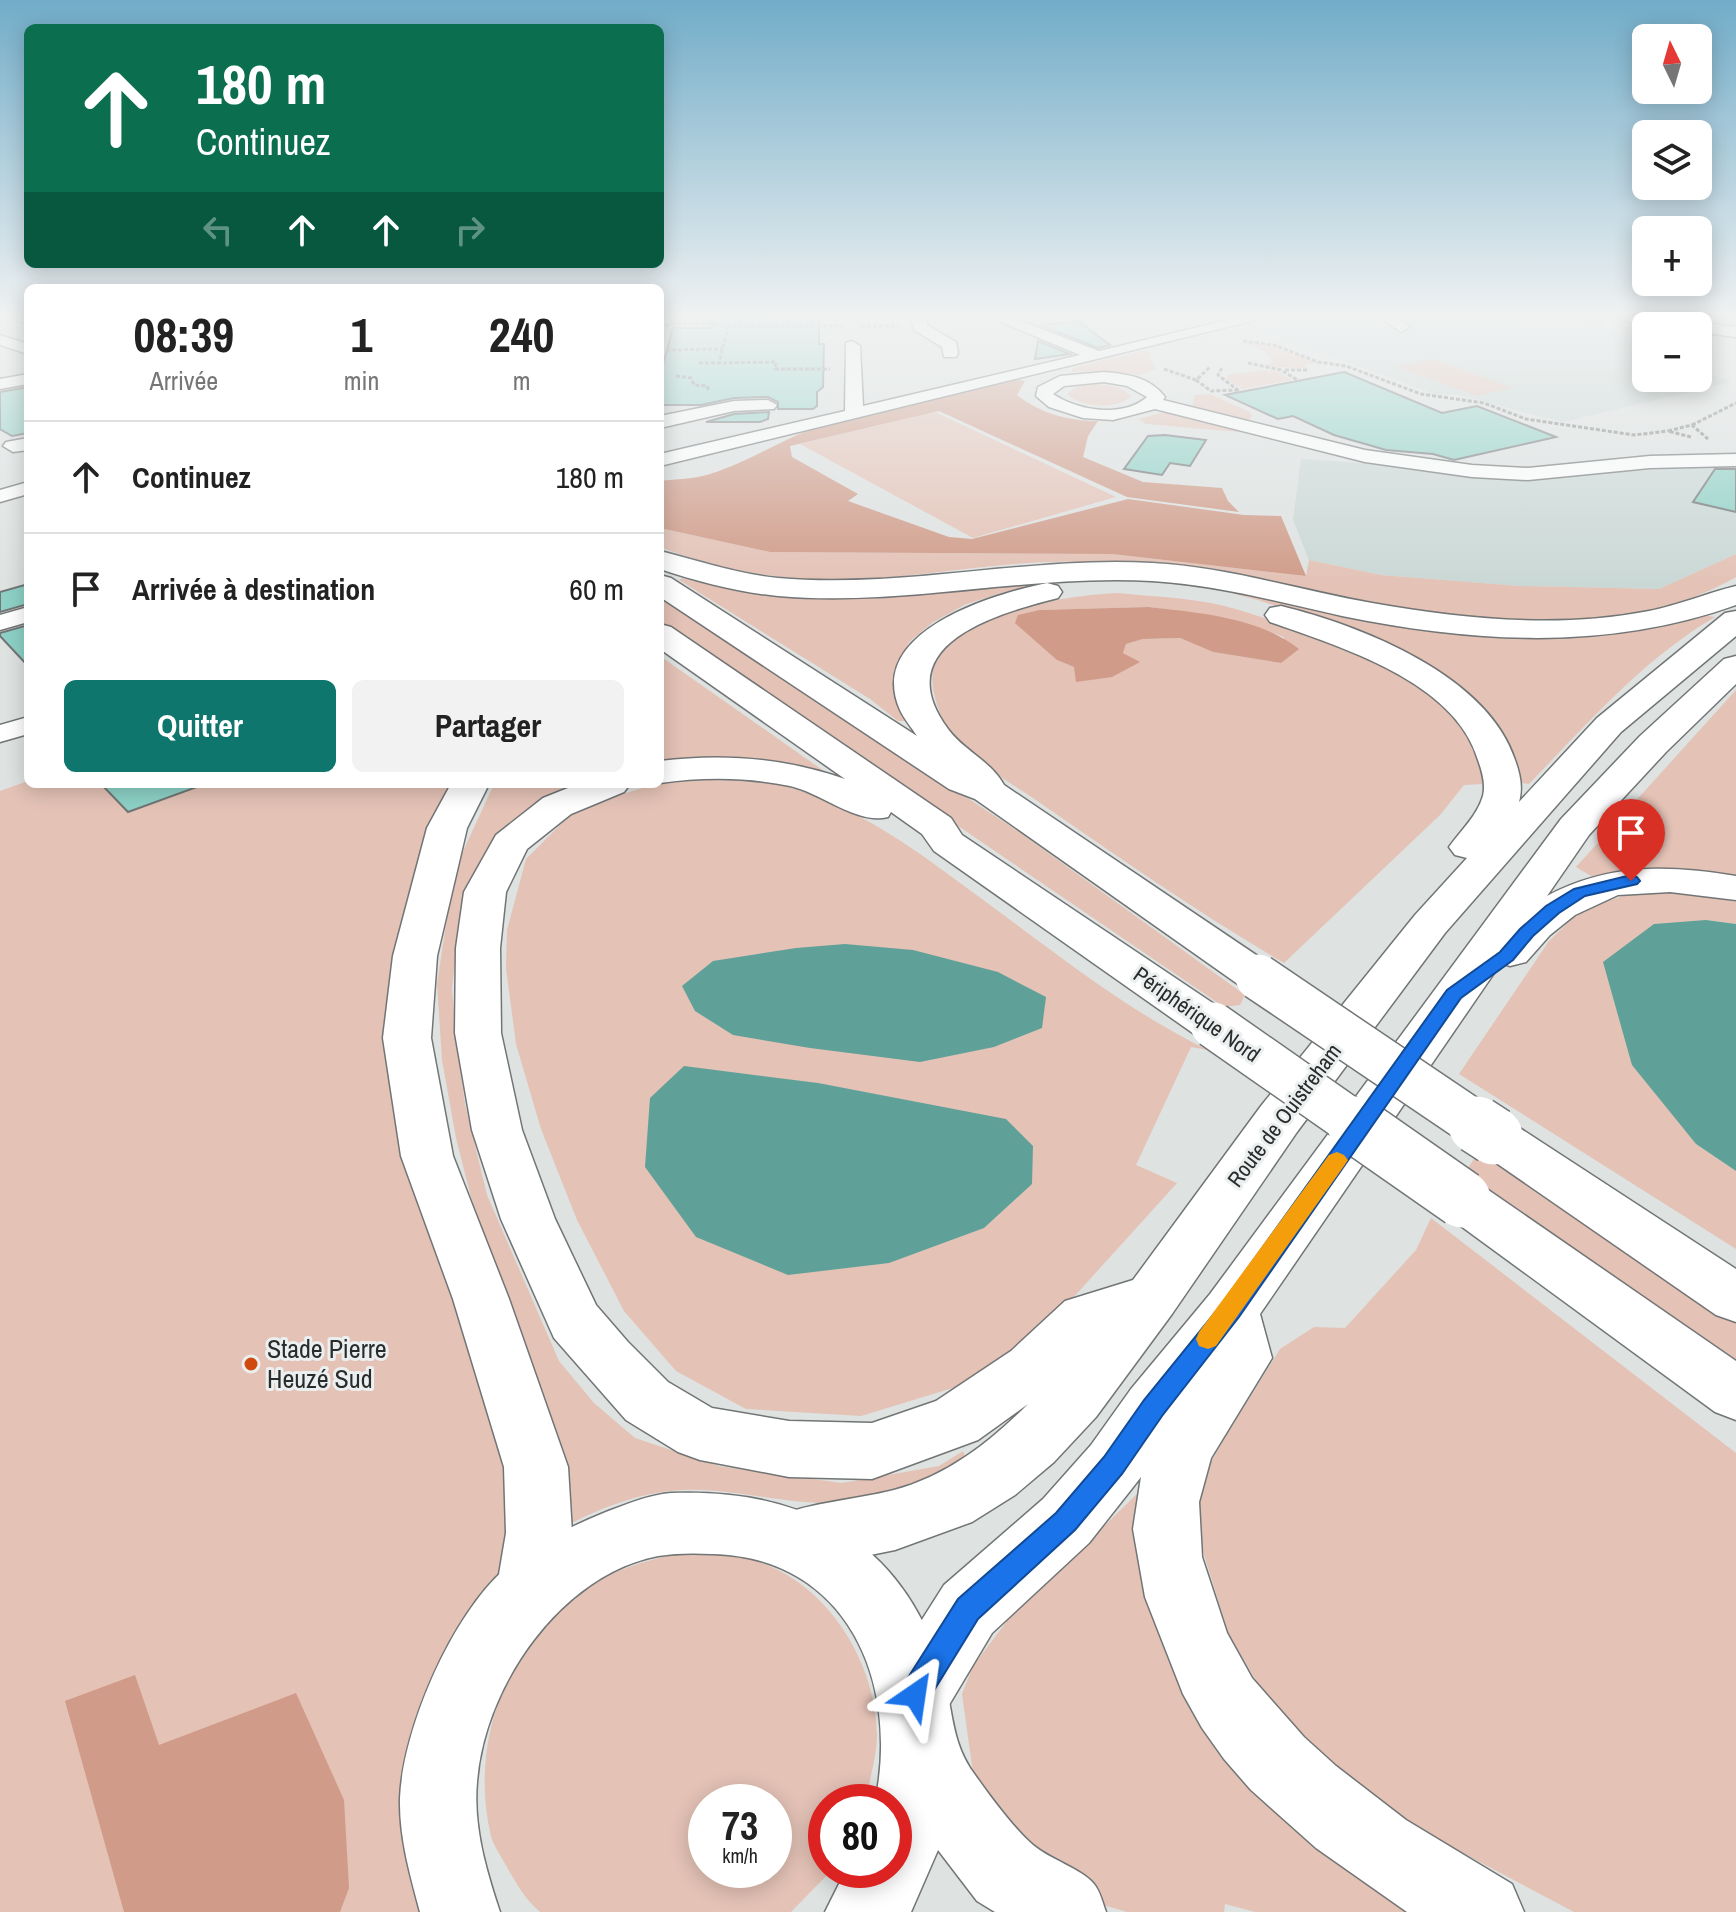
<!DOCTYPE html>
<html lang="fr">
<meta charset="utf-8">
<style>
body{margin:0;font-family:"Archivo Narrow",sans-serif;background:#f2f2f2;color:#222;height:100vh;display:flex;flex-direction:column;font-size:30px;white-space:nowrap}
*{box-sizing:border-box;margin:0}
p{font-size:26px;color:#767676}
.icon{flex:none;width:44px;height:44px;fill:none;stroke:currentColor;stroke-width:2;stroke-linecap:round;stroke-linejoin:round}
.map{position:relative;flex:1;overflow:hidden}
.side{position:absolute;left:24px;top:284px;width:640px;height:504px;display:flex;flex-direction:column;background:#fff;border-radius:12px;box-shadow:0 4px 20px #0003}
.side>*{flex:none}
.top-card{position:absolute;left:24px;top:24px;width:640px;height:244px;border-radius:12px;box-shadow:0 4px 20px #0003;background:#0b6e4f;color:#fff;overflow:hidden}
.needle{width:52px;rotate:355deg}
.controls{position:absolute;left:1632px;top:24px;display:grid;gap:16px}
.controls a{display:grid;place-items:center;width:80px;height:80px;border-radius:12px;background:#fff;box-shadow:0 4px 20px #0003;font-size:40px}
.speed{position:absolute;left:688px;top:1784px;display:flex;gap:16px;font-size:40px;font-weight:700;text-align:center}
.speed>*{display:grid;place-content:center;width:104px;height:104px;border-radius:50%;background:#fff;box-shadow:0 4px 20px #0003;line-height:1}
.speed small{font-size:20px;font-weight:400}
.speed .limit{border:12px solid #d22;background:#fff;color:#111}
.pin{position:absolute;display:grid;place-items:center;width:68px;height:68px;color:#fff;margin:-82px -34px;border-radius:50% 50% 50% 0;rotate:-45deg;box-shadow:0 0 8px #0007}
.pin .icon{rotate:45deg}
.me{position:absolute;width:88px;margin:-44px;rotate:32deg;stroke-linejoin:round;filter:drop-shadow(0 0 6px #0008)}
.turn{display:flex;align-items:center;gap:28px;height:168px;padding:0 40px;font-size:36px}
.turn .icon{width:104px;height:104px;stroke-width:2.5}
.turn b{display:block;font-size:56px;line-height:68px}
.lanes{display:flex;align-items:center;height:76px;padding:0 40px;background:#0003;justify-content:center;gap:40px;direction:ltr}
.lanes .off{opacity:.35}
.eta{display:flex;justify-content:space-evenly;align-items:center;height:136px;text-align:center}
.eta b{font-size:48px;font-weight:700;line-height:56px}
.button{display:flex;gap:16px;margin-top:auto;padding:16px 40px}
.button a{flex:1;height:92px;border-radius:12px;background:#0f766e;color:#fff;font-size:32px;font-weight:700;line-height:92px;text-align:center}
.button a+a{background:#f2f2f2;color:#222}
ul{padding:0;list-style:none}
li{display:flex;align-items:center;gap:24px;height:112px;padding:0 40px;border-top:2px solid #e0e0e0}
li div{flex:1}
li b{display:block;font-size:30px}
li em{font-style:normal}
.map>svg:first-child{display:block}
.built{fill:#cad8d5}
.green{fill:#e4c2b6;fill-rule:evenodd}
.forest{fill:#d09b88}
.water{fill:#5fa198}
.building{fill:#8dd1c6;stroke:#727676;stroke-width:2}
.lines{fill:none;stroke-linecap:round;stroke-linejoin:round}
.minor-casing{stroke:#717575;stroke-width:3}
.major-casing{stroke:#717575;stroke-width:3}
.highway-casing{stroke:#717575;stroke-width:3}
.path{stroke:#818483;stroke-width:3;stroke-dasharray:4 2;stroke-linecap:butt}
.minor{fill:#fff;fill-rule:evenodd}
.major{fill:#fff;fill-rule:evenodd}
.highway{fill:#fff;fill-rule:evenodd}
.highway-bridge-far1-casing{stroke:#717575;stroke-width:48;stroke-linecap:butt}
.highway-bridge-casing{stroke:#717575;stroke-width:60;stroke-linecap:butt}
.highway-bridge-far1{stroke:#fff;stroke-width:45}
.highway-bridge{stroke:#fff;stroke-width:57}
.route{fill:#1a73e8;stroke:#114b97;stroke-width:2}
.slow{fill:#f59e0b}
.poi-dot{fill:#d04a0f;stroke:#ebefef;stroke-width:3}
.labels{text-anchor:middle;stroke-width:6;stroke-linejoin:round;paint-order:stroke}
.street-label{font-size:22px;fill:#2a2c2b;stroke:#ebefef}
.near-poi-label{font-size:26px;fill:#2a2c2b;stroke:#ebefef;text-anchor:start}
</style>
<div class="map">
<svg width="1736" height="1912" viewBox="0 0 1736 1912">
<rect width="100%" height="100%" fill="#dee2e1"/>
<g class="built">
<path d="M1287,317H1588L1646,348V378H1698V369L1732,382L1563,422L1459,395L1434,394L1249,326Z"/>
<path d="M1301,459L1366,463L1462,476H1562L1736,464V554L1659,589L1519,586L1381,575L1309,560L1293,520Z"/>
</g>
<g class="green">
<path d="M1191,339L1264,344L1322,364H1305L1308,369L1268,366L1272,361C1258,334 1213,346 1191,339Z"/>
<path d="M1145,350L1151,353L1149,357L1156,369L1139,375L1108,371L1072,372V368L1080,366Z"/>
<path d="M1433,359L1513,388L1477,396L1396,367Z"/>
<path d="M1264,370L1277,371L1292,380L1242,389L1227,379L1226,375Z"/>
<path d="M1097,384L1118,387L1132,396C1116,410 1082,408 1067,394L1078,386Z"/>
<path d="M1210,394L1250,412L1252,416L1247,423L1192,408L1195,395Z"/>
<path d="M1172,410L1238,428L1237,432L1146,424L1139,419Z"/>
<path d="M935,412L1116,497L973,538L800,444Z"/>
<path d="M660,528L770,552L1112,554L1306,576L1309,560L1381,575L1519,586L1659,589L1736,554V577C1576,669 1344,596 1174,568C1143,563 1109,563 1078,562C1005,560 933,576 861,579C789,582 727,573 660,547Z"/>
<path d="M1042,577L1184,580L1451,630L1702,615L1715,617C1642,660 1587,724 1529,784L1514,782L1500,732L1489,713L1417,659L1357,634L1258,600L1219,590L1165,583L1111,580L1061,582L1004,592L964,605L932,623L909,642L897,677L908,721H898L870,699L679,580L682,578L747,592Z"/>
<path d="M1118,593C1158,597 1201,598 1239,610C1300,628 1463,687 1480,753C1483,763 1482,774 1483,784L1464,785L1440,815L1284,963C1202,915 1124,861 1046,807C1017,786 978,766 954,738C943,725 936,705 933,688C921,612 1066,596 1118,593ZM1149,607C1196,613 1239,621 1284,637L1281,663L1213,652L1180,638L1143,639L1126,644L1123,653L1139,663L1074,667L1057,660L1018,615L1039,610Z"/>
<path d="M660,595L1019,832L1245,995L1240,1005L1224,1007L660,623Z"/>
<path d="M660,656L831,776L660,766Z"/>
<path d="M1736,690V879L1616,873L1591,876L1576,867Z"/>
<path d="M709,780C738,781 770,780 799,790C863,811 917,851 971,891C1047,946 1123,1009 1208,1050L1191,1047L1136,1165L1177,1183L1053,1320L979,1380L861,1416L746,1409L676,1371L624,1311L577,1220L541,1129L516,1044L506,968L507,930L526,859L570,815L602,800L660,783Z"/>
<path d="M28,781V784H470L407,1038L525,1429L494,1637L445,1912H0V791Z"/>
<path d="M494,784H587L473,883L460,918L452,988L457,1047L465,1104L487,1195L559,1361L594,1403L635,1438L719,1466L842,1483L939,1466L963,1451L970,1468C927,1484 882,1502 835,1503C791,1504 746,1492 702,1490C656,1487 607,1504 568,1525L542,1396L471,1197L456,1138L442,1060L437,984L454,871Z"/>
<path d="M1661,892L1702,895L1736,902V924L1706,920L1696,1144L1736,1171V1249L1459,1074L1549,941L1573,918L1597,904L1627,895Z"/>
<path d="M1479,1151L1736,1323V1370L1463,1176Z"/>
<path d="M1431,1218L1736,1453V1912H1574L1382,1810L1313,1746L1261,1689L1229,1636L1201,1545L1199,1485L1218,1449L1280,1349L1314,1327L1345,1328L1416,1250Z"/>
<path d="M1140,1491L1148,1574L1441,1912H1255L1225,1904L1224,1912H1127L1060,1892L977,1802L962,1694L973,1666L1007,1621Z"/>
<path d="M684,1552C703,1554 722,1553 740,1557C820,1572 876,1656 877,1735C877,1756 869,1780 866,1802H826V1870H832L791,1912H540C525,1899 518,1886 508,1869C503,1859 494,1847 491,1836C470,1750 502,1652 573,1597C606,1571 644,1561 684,1552ZM706,1802H774V1870H706Z"/>
</g>
<g class="forest">
<path d="M1015,379L1025,381L1017,395C1040,413 1068,421 1098,421L1088,436L1083,457L1143,482L1222,488L1228,501L1239,512L1127,497L939,411L790,446L792,457L858,494L848,501L949,537L972,539L1128,499L1244,515L1281,516L1306,576L1112,554L770,552L660,528V481C676,479 694,479 710,474C749,462 782,439 820,426Z"/>
<path d="M1149,607C1199,613 1258,617 1299,649L1281,663L1213,652L1180,638L1143,639L1126,644L1123,653L1140,662L1112,677L1076,682L1074,667L1057,660L1015,623L1018,615L1039,610Z"/>
<path d="M135,1675L159,1745L296,1693L344,1800L349,1888L340,1912H124L65,1701Z"/>
</g>
<g class="water">
<path d="M1706,920L1736,924V1171L1696,1144L1632,1065L1603,962L1654,924Z"/>
<path d="M845,944L913,950L998,972L1046,997L1042,1028L994,1047L920,1062L810,1048L733,1035L695,1011L682,986L713,961L796,948Z"/>
<path d="M684,1066L818,1083L1006,1119L1033,1146L1032,1184L984,1228L889,1263L788,1275L696,1237L645,1167L650,1098Z"/>
</g>
<g class="building">
<path d="M715,317H819V344H824L823,387L817,392V406L813,409H778V402L768,397L734,398L701,405H660V375L673,328H712Z"/>
<path d="M1078,321L1110,345L1098,348L1041,325Z"/>
<path d="M1038,341L1070,354L1035,359Z"/>
<path d="M1344,372L1442,413L1477,406L1556,437L1454,460L1433,454L1386,450L1334,435L1293,416L1278,419L1225,395Z"/>
<path d="M28,387V433L12,436L0,429V392Z"/>
<path d="M769,412L768,419L760,422H706L734,414Z"/>
<path d="M1165,435L1206,440L1190,466L1170,463L1162,475L1124,469L1148,436Z"/>
<path d="M1715,469H1736V512L1693,502Z"/>
<path d="M28,584V604L0,612V592Z"/>
<path d="M28,625V666L0,636V633Z"/>
<path d="M101,784H196L197,787L128,812Z"/>
</g>
<g class="lines">
<g class="minor-casing">
<g id="minor">
<path d="M910,317H926L927,325L956,342L958,353L956,357H944L942,347L914,330Z"/>
<path d="M989,317H1011L1099,351L1240,317H1268L660,466V454L845,411L846,343L852,341L860,346L863,406L1080,355Z"/>
<path d="M1379,317H1397L1409,327L1401,332Z"/>
<path d="M1613,317H1650L1679,323L1681,326H1646Z"/>
<path d="M1698,322L1736,327V337L1698,332V326H1691Z"/>
<path d="M0,335L28,344V354L0,345Z"/>
<path d="M1104,372C1127,374 1150,377 1165,397L1163,400L1365,450L1472,465L1528,468L1650,456L1736,454V466L1650,468L1528,480L1472,477L1365,462L1155,409L1113,420L1083,418L1049,407L1036,396L1038,387L1060,376ZM1104,382L1127,386L1147,397C1123,418 1078,411 1053,394L1064,386Z"/>
<path d="M28,374V384L0,389V379Z"/>
<path d="M768,400L777,405L774,409L734,411L660,428V416L734,401Z"/>
<path d="M28,438V450L13,452L3,446L6,442Z"/>
<path d="M28,482V494L0,502V490Z"/>
<path d="M28,607V622L0,630V615Z"/>
<path d="M28,717V734L0,742V725Z"/>
</g>
</g>
<g class="major-casing">
<path id="major" d="M671,1493C800,1488 900,1538 941,1667C954,1707 949,1740 975,1775C990,1796 1014,1829 1033,1845C1049,1859 1082,1869 1094,1884C1100,1891 1103,1904 1106,1912H995L977,1901L938,1850L911,1912H825L846,1870H894V1802H875C900,1683 848,1557 712,1554C695,1553 676,1553 658,1556C560,1575 484,1687 477,1782C473,1826 486,1870 500,1912H420C410,1875 399,1837 400,1798C403,1728 452,1615 505,1569C535,1544 571,1526 606,1512C627,1504 648,1495 671,1493Z"/>
</g>
<g class="highway-casing">
<g id="highway">
<path d="M15,317H28V324L18,321Z"/>
<path d="M660,551C700,561 737,574 778,578C903,589 1027,556 1152,563C1227,567 1299,590 1372,603C1463,619 1558,629 1649,611C1679,605 1707,593 1736,586V605C1608,651 1474,643 1342,616C1280,602 1217,585 1152,581C1027,574 903,607 778,596C737,592 699,582 660,569Z"/>
<path d="M660,575L671,578L917,736C912,728 904,719 900,710C865,631 994,594 1047,583L1058,586L1062,592L1058,598C995,614 886,645 948,729C964,751 990,760 1004,785L1274,967L1280,977L1274,987L1258,991L1242,987L975,799L949,789L660,597Z"/>
<path d="M1281,606C1362,626 1487,675 1515,760C1520,774 1523,787 1519,802L1597,718L1725,613L1736,611V636L1621,732L1445,933L1297,1132L1172,1314L1096,1417L1054,1462L1015,1495L972,1522L895,1550L797,1570L774,1561L764,1539L774,1517C813,1502 854,1500 894,1490C947,1476 990,1442 1028,1404L978,1440L872,1479L789,1477L700,1460L678,1452L626,1420L554,1338L501,1219L472,1130L455,1033L456,948L464,892L496,835L543,798L578,784H630L624,792L571,814L527,849L506,892L500,948L501,1033L522,1130L555,1219L596,1305L628,1342L668,1382L712,1408L789,1421L872,1423L936,1401L1011,1351L1065,1301L1133,1280L1261,1106L1415,915L1467,858L1455,855L1449,847C1461,830 1477,816 1483,796C1486,784 1482,771 1478,760C1455,681 1340,647 1270,622L1265,615L1270,608Z"/>
<path d="M660,624L671,627L951,818L962,835L1229,1014L1236,1025L1229,1036L1213,1041L1197,1036L934,851L922,834L891,812L888,817C857,825 822,793 790,786C747,777 703,777 660,783V761C723,753 785,758 845,779L660,649Z"/>
<path d="M1736,656V684L1666,752L1589,835L1547,896C1609,863 1669,865 1736,876V900L1670,892L1618,895L1575,915L1550,935L1526,962L1510,966L1501,963L1260,1314L1272,1358L1211,1458L1199,1502L1202,1557L1227,1633L1252,1678L1304,1737L1336,1766L1406,1820L1512,1884L1524,1912H1407L1316,1848L1251,1790L1224,1759L1202,1728L1183,1694L1145,1597L1133,1529L1141,1477L1089,1543L992,1633L940,1720L915,1731L890,1720L879,1695L890,1670L944,1585L1043,1499L1091,1445L1131,1389L1210,1294L1561,819L1640,736L1724,659Z"/>
<path d="M451,784H489L467,828L437,956L431,1038L453,1156L509,1299L568,1467L572,1533L564,1592L554,1615L530,1625L506,1615L496,1592L506,1533L504,1467L453,1299L401,1156L383,1038L393,956L427,828Z"/>
<path d="M1494,1118L1512,1123L1736,1269V1322L1716,1315L1476,1149L1469,1136L1476,1123Z"/>
<path d="M1462,1179L1481,1185L1736,1361V1420L1715,1412L1443,1213L1435,1199L1443,1185Z"/>
</g>
</g>
<g class="path">
<path d="M672,317L671,323H709"/>
<path d="M710,317L709,323L728,326H843"/>
<path d="M1563,317L1602,323"/>
<path d="M728,326L719,363L776,362L775,369H830"/>
<path d="M861,326H899"/>
<path d="M660,329L671,323"/>
<path d="M1243,341L1274,345L1318,362L1346,366L1421,394L1484,403L1526,419L1634,435L1668,431"/>
<path d="M660,350L722,349"/>
<path d="M699,363H719"/>
<path d="M1248,363L1281,370L1299,381"/>
<path d="M1222,368L1218,375L1239,391"/>
<path d="M1164,369L1196,380L1210,367"/>
<path d="M1285,370H1308"/>
<path d="M676,376L691,378L694,385L707,386L709,391"/>
<path d="M1196,380L1211,391L1238,390"/>
<path d="M1692,425L1736,403"/>
<path d="M1691,437L1668,431L1692,425L1708,439"/>
</g>
<use href="#minor" class="minor"/>
<use href="#major" class="major"/>
<use href="#highway" class="highway"/>
<g class="highway-bridge-far1-casing">
<g id="highway-bridge-far1">
<path d="M1258,977L1480,1127"/>
<path d="M1213,1025L1359,1127"/>
</g>
</g>
<g class="highway-bridge-casing">
<g id="highway-bridge">
<path d="M1356,1125L1462,1199"/>
<path d="M1477,1125L1494,1136"/>
</g>
</g>
<use href="#highway-bridge-far1" class="highway-bridge-far1"/>
<use href="#highway-bridge" class="highway-bridge"/>
</g>
<linearGradient id="sky" x2="0" y2="1"><stop stop-color="#71acc8"/><stop offset="0.54" stop-color="#f0f2f2"/><stop offset="1" stop-color="#f0f2f2" stop-opacity="0"/></linearGradient>
<rect width="1736" height="585" fill="url(#sky)"/>
<path class="route" d="M1631,875L1637,877L1640,881L1637,884L1585,896L1559,913L1533,936L1513,960L1461,998L1239,1317L1162,1416L1122,1474L1075,1530L978,1619L925,1705L915,1710L904,1705L900,1695L904,1684L958,1599L1056,1513L1104,1457L1144,1400L1222,1304L1447,990L1500,952L1520,929L1546,906L1574,889Z"/>
<path class="slow" d="M1337,1152L1344,1155L1348,1160L1344,1166L1216,1346L1208,1349L1199,1346L1196,1339L1199,1332L1329,1155Z"/>
<circle class="poi-dot" cx="251" cy="1364" r="8"/>
<g class="labels">
<g class="street-label">
<text transform="translate(1197 1014) rotate(35)" y="8">Périphérique Nord</text>
<text transform="translate(1284 1115) rotate(-53)" y="8">Route de Ouistreham</text>
</g>
<g class="near-poi-label">
<text x="267" y="1358">Stade Pierre<tspan x="267" dy="30">Heuzé Sud</tspan></text>
</g>
</g>
</svg>
<div class="controls">
<a><svg class="needle" viewBox="-14 -14 28 28"><path d="M0-13l5 13h-10z" fill="#e53935"/><path d="M0 13l5-13h-10z" fill="#767676"/></svg></a>
<a><svg class="icon" aria-label="layers" viewBox="0 0 24 24"><path d="M12 4l9 5-9 5-9-5zM3 14l9 5 9-5"/></svg></a>
<a>+</a>
<a>−</a>
</div>
<div class="speed"><div>73<small>km/h</small></div><div class="limit">80</div></div>
<div class="pin" style="left:1631px;top:881px;background:#d93025"><svg class="icon" aria-label="arrive" viewBox="0 0 24 24"><path d="M6 21V4h12l-3 4 3 4H6"/></svg></div>
<svg class="me" style="left:915px;top:1695px" viewBox="-20 -20 40 40"><path d="M0-17L14 15 0 8-14 15z" fill="#1a73e8" stroke="#fff" stroke-width="4"/></svg>
<div class="top-card">
<div class="turn"><svg class="icon" aria-label="ahead" viewBox="0 0 24 24"><path d="M12 20V5M6 11l6-6 6 6"/></svg><div><b>180 m</b>Continuez</div></div>
<div class="lanes"><svg class="icon off" aria-label="left" viewBox="0 0 24 24"><path d="M17 20v-9H6M10 6l-5 5 5 5"/></svg><svg class="icon" aria-label="ahead" viewBox="0 0 24 24"><path d="M12 20V5M6 11l6-6 6 6"/></svg><svg class="icon" aria-label="ahead" viewBox="0 0 24 24"><path d="M12 20V5M6 11l6-6 6 6"/></svg><svg class="icon off" aria-label="right" viewBox="0 0 24 24"><path d="M7 20v-9h11M14 6l5 5-5 5"/></svg></div>
</div>
<section class="side">
<div class="eta">
<div><b>08:39</b><p>Arrivée</p></div>
<div><b>1</b><p>min</p></div>
<div><b>240</b><p>m</p></div>
</div>
<ul>
<li><svg class="icon" aria-label="ahead" viewBox="0 0 24 24"><path d="M12 20V5M6 11l6-6 6 6"/></svg><div><b>Continuez</b></div><em>180 m</em></li>
<li><svg class="icon" aria-label="arrive" viewBox="0 0 24 24"><path d="M6 21V4h12l-3 4 3 4H6"/></svg><div><b>Arrivée à destination</b></div><em>60 m</em></li>
</ul>
<div class="button"><a>Quitter</a><a>Partager</a></div>
</section>
</div>
